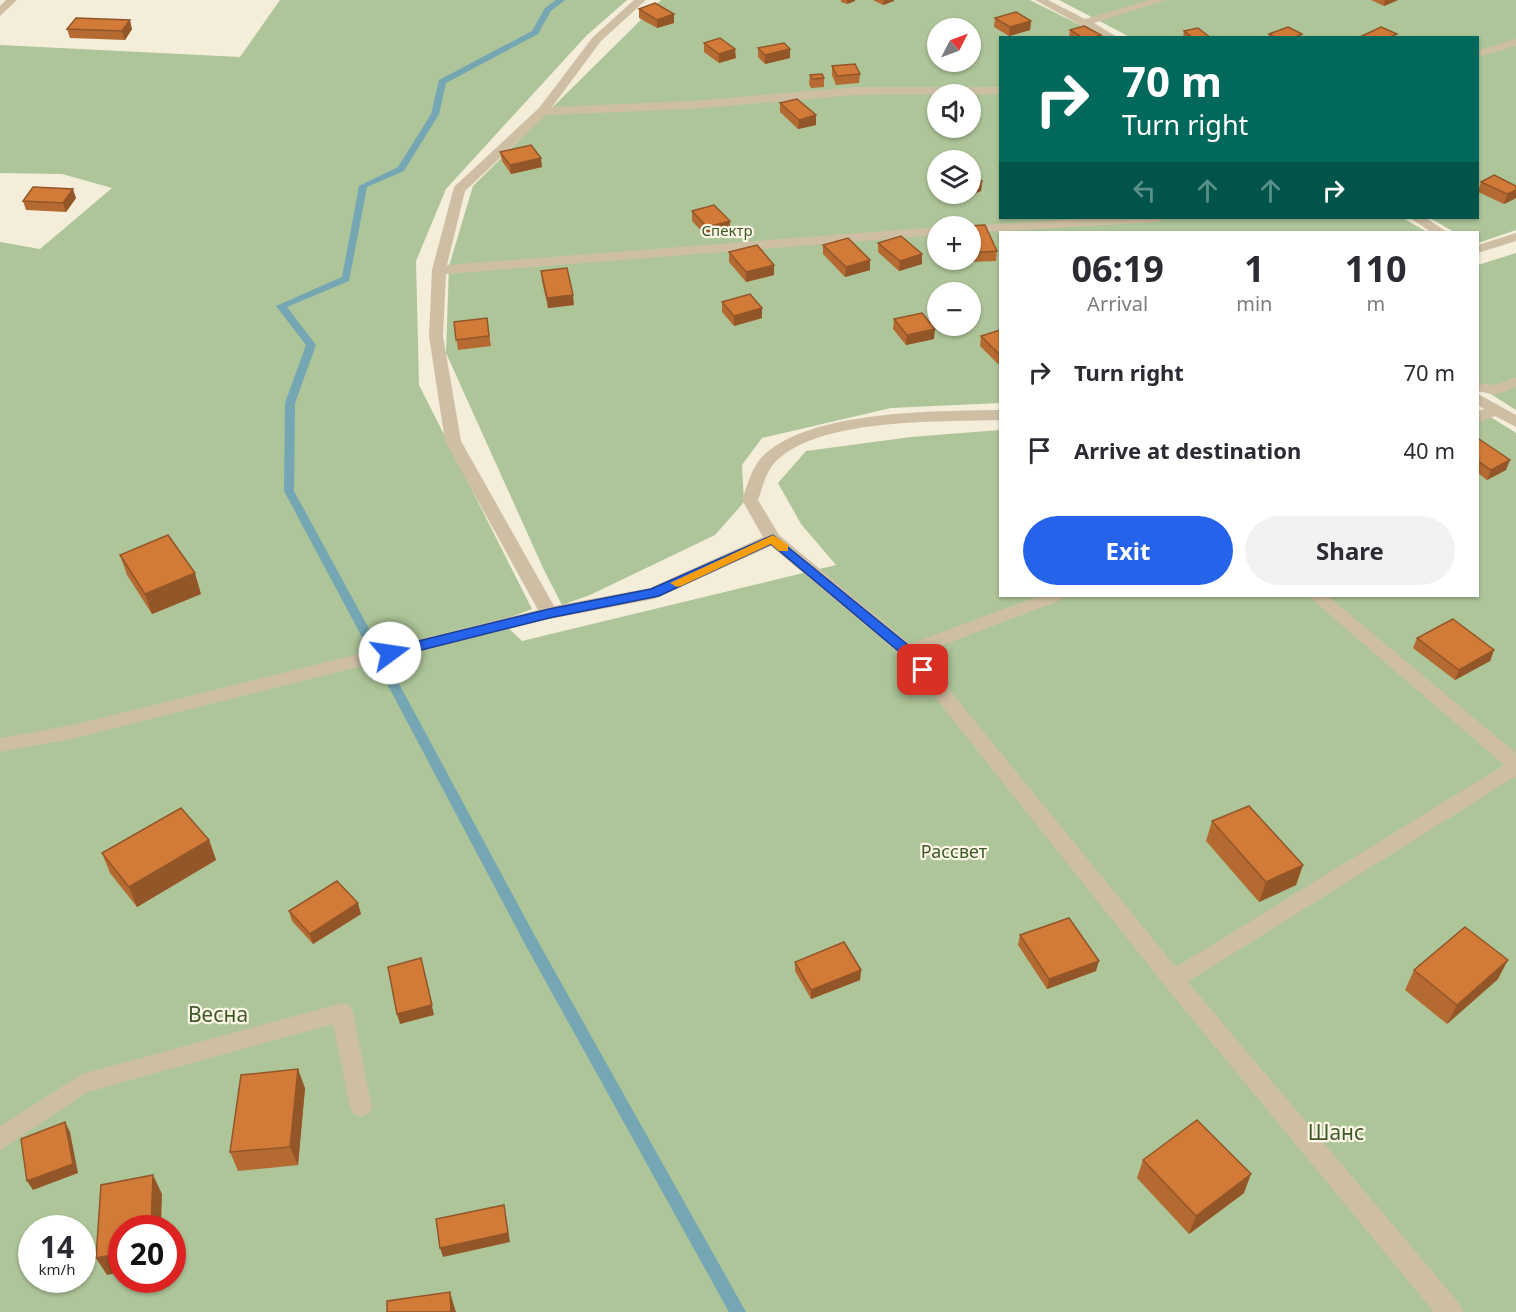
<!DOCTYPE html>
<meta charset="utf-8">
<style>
body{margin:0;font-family:"Noto Sans",sans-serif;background:#f2f2f3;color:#2b2b33;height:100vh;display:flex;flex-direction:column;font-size:22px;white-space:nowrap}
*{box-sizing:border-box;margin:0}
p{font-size:20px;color:#7c7c81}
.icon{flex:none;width:33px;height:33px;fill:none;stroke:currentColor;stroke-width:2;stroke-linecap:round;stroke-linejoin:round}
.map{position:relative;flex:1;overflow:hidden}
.panel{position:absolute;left:999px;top:231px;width:480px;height:366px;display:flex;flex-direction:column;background:#fff;border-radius:0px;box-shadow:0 2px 4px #0004}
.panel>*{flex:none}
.banner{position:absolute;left:999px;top:36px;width:480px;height:183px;border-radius:0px;box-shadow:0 2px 4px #0004;background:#00695c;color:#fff;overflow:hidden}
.needle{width:39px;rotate:48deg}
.tools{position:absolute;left:927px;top:18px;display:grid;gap:12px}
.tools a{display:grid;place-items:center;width:54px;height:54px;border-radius:50%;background:#fff;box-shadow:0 2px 4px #0004;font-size:30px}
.speed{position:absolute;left:18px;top:1215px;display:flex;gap:12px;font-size:30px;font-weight:700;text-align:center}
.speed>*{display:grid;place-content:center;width:78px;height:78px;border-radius:50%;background:#fff;box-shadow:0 2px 4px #0004;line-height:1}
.speed small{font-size:15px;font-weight:400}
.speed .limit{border:9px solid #d22;background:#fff;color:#111}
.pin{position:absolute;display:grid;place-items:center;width:51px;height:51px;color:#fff;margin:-26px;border-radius:12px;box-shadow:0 3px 9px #0006}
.me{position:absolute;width:66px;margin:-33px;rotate:76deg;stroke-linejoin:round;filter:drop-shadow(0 0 4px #0008)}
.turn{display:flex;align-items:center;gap:21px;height:126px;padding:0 24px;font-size:27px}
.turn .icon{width:78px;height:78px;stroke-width:2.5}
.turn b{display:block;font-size:42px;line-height:51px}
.lanes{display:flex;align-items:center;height:57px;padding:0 24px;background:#0003;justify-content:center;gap:30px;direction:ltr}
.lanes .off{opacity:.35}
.eta{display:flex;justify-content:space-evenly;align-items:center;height:102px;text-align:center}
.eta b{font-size:36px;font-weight:700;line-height:42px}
.cta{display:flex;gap:12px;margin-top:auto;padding:12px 24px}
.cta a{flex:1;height:69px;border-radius:36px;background:#2563eb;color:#fff;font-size:24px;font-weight:700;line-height:69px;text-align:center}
.cta a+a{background:#f2f2f3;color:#2b2b33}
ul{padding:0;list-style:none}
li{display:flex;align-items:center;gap:18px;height:78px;padding:0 24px}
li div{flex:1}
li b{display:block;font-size:22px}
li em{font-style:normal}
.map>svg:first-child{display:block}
.green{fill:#adc598;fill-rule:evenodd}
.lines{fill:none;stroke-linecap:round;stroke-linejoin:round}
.stream{fill:#75a6b4;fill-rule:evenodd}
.lane{fill:#cebfa4;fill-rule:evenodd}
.street{fill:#cebfa4;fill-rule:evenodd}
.wall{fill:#b56a31}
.shaded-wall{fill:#935628}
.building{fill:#d27b39;stroke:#935628;stroke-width:1.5}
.route{fill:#2563eb;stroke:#184099;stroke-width:1.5}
.slow{fill:#f59e0b}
.labels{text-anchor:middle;stroke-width:4.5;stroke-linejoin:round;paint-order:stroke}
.far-park-label{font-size:15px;fill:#3e5928;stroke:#fbf6e6}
.park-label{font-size:18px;fill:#3e5928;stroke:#fbf6e6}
.near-park-label{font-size:21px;fill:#3e5928;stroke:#fbf6e6}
</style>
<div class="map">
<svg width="1516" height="1312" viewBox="0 0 1516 1312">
<rect width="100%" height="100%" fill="#f4edda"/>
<g class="green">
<path d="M280,0H627L586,36L446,189L416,261L419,385L532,609L501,621L522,641L836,565L801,524L778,483L806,451L911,437L1000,430V596H1478V409L1516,433V1312H0V242L40,249L112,188L62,174L0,173V45L240,57ZM32,1228H82V1280H32ZM122,1228H172V1280H122Z"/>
<path d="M661,0H1030L1104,37L1000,38V218H1403L1427,232H1000V403L891,408L762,438L742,465L744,502L715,535L590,595L562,605L544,570L446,353L449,266L473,186ZM938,28H970V62H938ZM938,94H970V128H938ZM938,160H970V194H938ZM938,226H970V260H938ZM938,292H970V326H938Z"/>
<path d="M1059,0H1516V230L1478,243V232H1454L1430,218H1478V38L1130,37Z"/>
<path d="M1516,253V410L1478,386V265Z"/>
</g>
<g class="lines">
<g class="stream">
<path d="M556,0H565L551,11L538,34L446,83L439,114L404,171L367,187L349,281L287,307L316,345L295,403L294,491L373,636L371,639H363L284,491L285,403L306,345L276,306L342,277L359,186L398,167L431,114L439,80L532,31L545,8Z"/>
<path d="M391,676L397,680L536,938L746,1312H729L526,946L385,680Z"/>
</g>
<g class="lane">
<path d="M634,0H646L601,41L552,107L692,101L855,87H1000V94L855,95L692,109L546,115L465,191L447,265L938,227V235L446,274L443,336L461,441L554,606L650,588L763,537L742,500C747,486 751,470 761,458C806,410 937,411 1000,410V420C941,422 811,417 772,466C765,475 762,489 758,500L779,535L910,644L1039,596H1063L1061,600L920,654L1176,967L1504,765L1308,596H1328L1516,753V776L1188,982L1459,1303L1463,1312H1434L1165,986L902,656L771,546L654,599L549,619L72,739L0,752V738L72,725L538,610L445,441L429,336L432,270L454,187L539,108L593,37Z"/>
<path d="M1035,0H1048L1085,19L1149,0H1166L1094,23L1119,38H1104Z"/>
<path d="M1516,39V46L1478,57V50Z"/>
<path d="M1097,218H1164L1157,222L970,233V226H965Z"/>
<path d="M1410,218H1426L1447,232H1431Z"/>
<path d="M1516,233V241L1478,253V245Z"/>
<path d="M1516,377V387L1496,395L1478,391V383L1495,385Z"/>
<path d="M1478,394L1516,415V427L1495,416L1478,423V412L1484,409L1478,405Z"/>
<path d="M342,1003L350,1005L353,1012L372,1107L369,1114L361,1117L353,1114L350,1107L333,1024L88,1092L0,1150V1126L82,1074Z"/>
</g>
<path class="street" d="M6,0H17L0,16V6Z"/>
</g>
<g class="wall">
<path d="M841,0H855V1L847,4L841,2Z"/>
<path d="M873,0H894V1L883,5Z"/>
<path d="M1371,0H1398L1384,6Z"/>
<path d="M639,9L674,23L657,28L639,18Z"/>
<path d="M995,18L1031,21L1030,30L1009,36L994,27Z"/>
<path d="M67,29H132L125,40L70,38Z"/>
<path d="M1070,30L1101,35L1100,38H1069Z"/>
<path d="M1184,31L1211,38H1183Z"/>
<path d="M1269,34H1302L1301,38H1269Z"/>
<path d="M704,43L736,58L719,63L704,52Z"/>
<path d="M758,48L790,49V58L765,64L758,57Z"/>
<path d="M832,66L860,74L859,83L836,85L832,75Z"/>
<path d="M810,75L824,78V87L811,88L809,84Z"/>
<path d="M780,103L816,125L798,129L780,112Z"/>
<path d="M500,152L542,167L511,174L502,161Z"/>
<path d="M982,181L981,191L960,199L952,194H970Z"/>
<path d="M1481,182L1516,186V198L1504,204L1478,192Z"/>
<path d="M76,198L66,212L26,210L23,201Z"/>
<path d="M692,211L730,231L707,237L692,221Z"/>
<path d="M970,226L997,251L996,261L969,262L968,260H970Z"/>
<path d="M878,243L922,254V264L899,271L878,252Z"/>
<path d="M823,245L870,270L845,277L823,254Z"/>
<path d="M729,252L774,275L746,282L729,262Z"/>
<path d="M541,271L574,305L548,308L542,281Z"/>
<path d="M722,302L762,308V318L734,326L722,312Z"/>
<path d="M487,318L491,346L458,350L454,322Z"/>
<path d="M894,319L934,339L906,345L893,329Z"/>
<path d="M1000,330V366L980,346L981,336Z"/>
<path d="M1478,440L1506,470L1487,480L1478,473Z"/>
<path d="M120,555L201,594L152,614L127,575Z"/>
<path d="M1417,638L1494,650L1490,661L1455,680L1413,648Z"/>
<path d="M1212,821L1303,865L1296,885L1259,902L1206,841Z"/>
<path d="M209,840L216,860L137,907L110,873L102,853Z"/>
<path d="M289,911L361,914L313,944L292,921Z"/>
<path d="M1020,935L1096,971L1047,989L1018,945Z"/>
<path d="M795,962L861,970L860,980L811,999L795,971Z"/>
<path d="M1414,970L1498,979L1447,1024L1405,990Z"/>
<path d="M305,1088L298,1165L238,1171L230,1152Z"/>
<path d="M1143,1160L1244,1193L1189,1234L1137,1178Z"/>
</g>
<g class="shaded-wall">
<path d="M847,0H855V1L847,4Z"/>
<path d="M884,0H894V1L883,5Z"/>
<path d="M1385,0H1398L1384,6Z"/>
<path d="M674,14V23L657,28V20Z"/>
<path d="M130,20L132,29L125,40L122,31Z"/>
<path d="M1031,21L1030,30L1009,36L1010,27Z"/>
<path d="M735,49L736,58L719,63V54Z"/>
<path d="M790,49V58L765,64V55Z"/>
<path d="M816,115V125L798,129L799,120Z"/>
<path d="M541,158L542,167L511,174L510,165Z"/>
<path d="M982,181L981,191L960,199V194H970V186Z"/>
<path d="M73,189L76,198L66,212L63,203Z"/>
<path d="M1516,190V198L1504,204L1507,194Z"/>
<path d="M730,221V231L707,237V227Z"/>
<path d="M922,254V264L899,271L900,261Z"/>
<path d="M870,260V270L845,277L846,267Z"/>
<path d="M774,265V275L746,282V272Z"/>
<path d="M573,295L574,305L548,308L547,298Z"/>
<path d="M762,308V318L734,326V316Z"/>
<path d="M935,329L934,339L906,345L907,335Z"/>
<path d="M1510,460L1506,470L1487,480L1491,470Z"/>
<path d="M195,573L201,594L152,614L145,594Z"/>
<path d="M1494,650L1490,661L1455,680L1459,670Z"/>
<path d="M209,840L216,860L137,907L129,887Z"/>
<path d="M1303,865L1296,885L1259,902L1266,882Z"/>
<path d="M358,903L361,914L313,944L310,934Z"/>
<path d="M421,958L434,1015L400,1024L397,1014Z"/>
<path d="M1508,960L1498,979L1447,1024L1457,1005Z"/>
<path d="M1099,961L1096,971L1047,989L1049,979Z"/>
<path d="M861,970L860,980L811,999V990Z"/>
<path d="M298,1069L305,1088L298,1165L290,1147Z"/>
<path d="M65,1122L70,1132L78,1173L33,1190L27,1181Z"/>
<path d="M1251,1174L1244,1193L1189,1234L1196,1216Z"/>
<path d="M153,1175L162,1194L161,1228H151Z"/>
<path d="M504,1205L510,1242L443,1257L440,1248Z"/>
<path d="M122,1253V1272L107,1275L96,1258Z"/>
<path d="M450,1292L455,1309L456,1312H451Z"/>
</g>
<g class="building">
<path d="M655,3L674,14L657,20L639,9Z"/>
<path d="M1016,12L1031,21L1010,27L995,18Z"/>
<path d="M76,18L130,20L122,31L67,29Z"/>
<path d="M1084,26L1101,35L1092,38H1083L1070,30Z"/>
<path d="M1288,27L1302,34L1293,38H1277L1269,34Z"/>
<path d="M1381,27L1397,34L1388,38H1367L1362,36Z"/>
<path d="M1198,28L1211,38H1193L1184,31Z"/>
<path d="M720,38L735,49L719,54L704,43Z"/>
<path d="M784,43L790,49L765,55L758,48Z"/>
<path d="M855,64L860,74L837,76L832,66Z"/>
<path d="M822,74L824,78L812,79L810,75Z"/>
<path d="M797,99L816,115L799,120L780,103Z"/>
<path d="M531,145L541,158L510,165L500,152Z"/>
<path d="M970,173L982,181L970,186Z"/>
<path d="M1494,175L1516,186V190L1507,194L1481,182Z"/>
<path d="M33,187L73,189L63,203L23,201Z"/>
<path d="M714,205L730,221L707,227L692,211Z"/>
<path d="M985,225L997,251L970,253V226H965Z"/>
<path d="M901,236L922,254L900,261L878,243Z"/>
<path d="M848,238L870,260L846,267L823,245Z"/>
<path d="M757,245L774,265L746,272L729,252Z"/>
<path d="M567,268L573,295L547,298L541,271Z"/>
<path d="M750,294L762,308L734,316L722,302Z"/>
<path d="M922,313L935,329L907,335L894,319Z"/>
<path d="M487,318L489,336L456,340L454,322Z"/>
<path d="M1000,330V355L981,336Z"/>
<path d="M1479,439L1510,460L1491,470L1478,461V440Z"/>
<path d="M168,535L195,573L145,594L120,555Z"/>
<path d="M1453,619L1494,650L1459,670L1417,638Z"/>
<path d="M1249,806L1303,865L1266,882L1212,821Z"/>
<path d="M181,808L209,840L129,887L102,853Z"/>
<path d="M337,881L358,903L310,934L289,911Z"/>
<path d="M1069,918L1099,961L1049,979L1020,935Z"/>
<path d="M1465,927L1508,960L1457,1005L1414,970Z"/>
<path d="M844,942L861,970L811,990L795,962Z"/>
<path d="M421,958L432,1005L397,1014L388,967Z"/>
<path d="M298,1069L290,1147L230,1152L241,1075Z"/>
<path d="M1197,1120L1251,1174L1196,1216L1143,1160Z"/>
<path d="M65,1122L73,1164L27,1181L21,1139Z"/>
<path d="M153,1175L151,1228H122V1253L96,1258L101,1185Z"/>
<path d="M504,1205L508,1233L440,1248L436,1219Z"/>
<path d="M450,1292L451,1312H387V1301Z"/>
</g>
<path class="route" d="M773,535L913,649L928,667V674H918L903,655L771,544L659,596L549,618L390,658L383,653L390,648L549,609L651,589Z"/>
<path class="slow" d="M773,535L788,545V551H779L771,544L681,586L677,587L670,583Z"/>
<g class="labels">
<g class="far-park-label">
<text x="727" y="236">Спектр</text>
</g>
<g class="park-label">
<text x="954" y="858">Рассвет</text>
</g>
<g class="near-park-label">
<text x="218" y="1022">Весна</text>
<text x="1336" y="1140">Шанс</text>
</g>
</g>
</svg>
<div class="tools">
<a><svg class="needle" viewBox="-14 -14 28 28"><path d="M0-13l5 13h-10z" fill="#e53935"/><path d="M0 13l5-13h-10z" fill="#7c7c81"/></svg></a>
<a><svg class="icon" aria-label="sound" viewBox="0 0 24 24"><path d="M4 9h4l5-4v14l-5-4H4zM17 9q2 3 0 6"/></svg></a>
<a><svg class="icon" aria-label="layers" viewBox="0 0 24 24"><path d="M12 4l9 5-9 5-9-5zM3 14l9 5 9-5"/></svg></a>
<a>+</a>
<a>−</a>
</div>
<div class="speed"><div>14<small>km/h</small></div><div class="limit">20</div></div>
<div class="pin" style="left:923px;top:670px;background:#d93025"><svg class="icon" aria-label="arrive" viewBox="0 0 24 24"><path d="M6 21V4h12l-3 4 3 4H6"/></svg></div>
<svg class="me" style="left:390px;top:653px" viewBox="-20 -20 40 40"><circle r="19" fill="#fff"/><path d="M0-13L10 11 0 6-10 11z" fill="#2563eb"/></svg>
<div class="banner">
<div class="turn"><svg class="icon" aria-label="right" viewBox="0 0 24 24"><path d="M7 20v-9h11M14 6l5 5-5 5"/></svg><div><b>70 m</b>Turn right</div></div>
<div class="lanes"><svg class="icon off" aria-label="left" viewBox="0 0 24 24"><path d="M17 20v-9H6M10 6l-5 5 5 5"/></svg><svg class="icon off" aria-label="ahead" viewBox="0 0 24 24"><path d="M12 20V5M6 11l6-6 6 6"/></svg><svg class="icon off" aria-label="ahead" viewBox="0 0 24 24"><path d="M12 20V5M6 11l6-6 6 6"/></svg><svg class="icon" aria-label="right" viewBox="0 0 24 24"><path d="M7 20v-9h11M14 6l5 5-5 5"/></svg></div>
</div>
<section class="panel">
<div class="eta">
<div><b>06:19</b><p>Arrival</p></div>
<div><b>1</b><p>min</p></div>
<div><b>110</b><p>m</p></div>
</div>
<ul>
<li><svg class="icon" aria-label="right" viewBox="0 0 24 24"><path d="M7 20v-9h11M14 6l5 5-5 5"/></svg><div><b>Turn right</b></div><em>70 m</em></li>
<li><svg class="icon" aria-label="arrive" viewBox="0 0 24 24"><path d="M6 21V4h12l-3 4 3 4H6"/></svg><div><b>Arrive at destination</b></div><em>40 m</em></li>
</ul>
<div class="cta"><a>Exit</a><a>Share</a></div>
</section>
</div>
